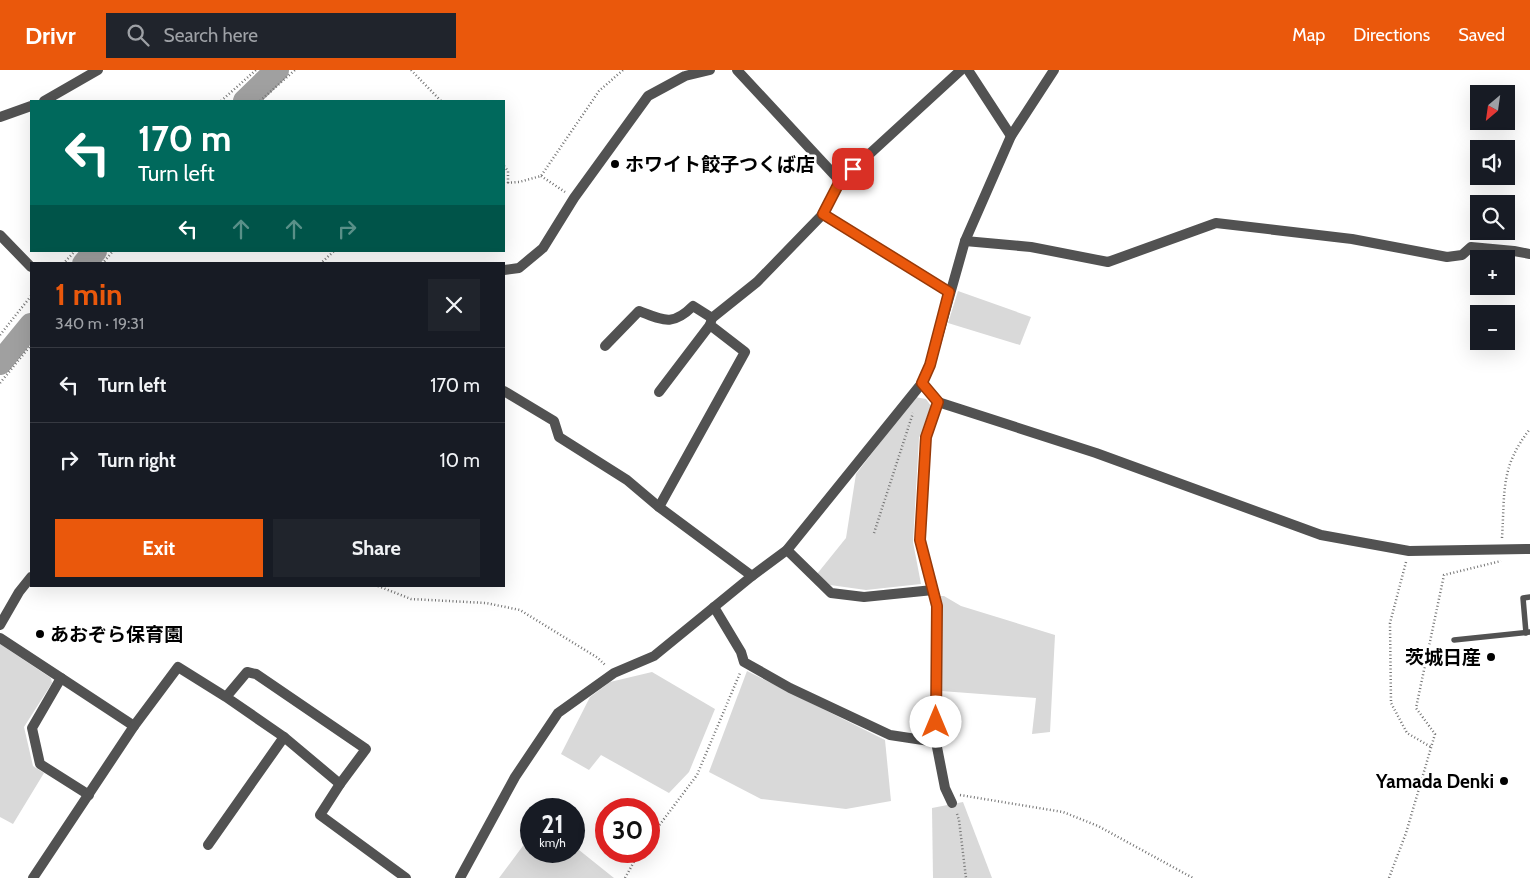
<!DOCTYPE html>
<meta charset="utf-8">
<style>
body{margin:0;font-family:Cabin,"Noto Sans JP",sans-serif;background:#20242c;color:#f1f3f6;height:100vh;display:flex;flex-direction:column;font-size:19px;white-space:nowrap}
*{box-sizing:border-box;margin:0}
p{font-size:16px;color:#9ea1a6}
.icon{flex:none;width:28px;height:28px;fill:none;stroke:currentColor;stroke-width:2;stroke-linecap:round;stroke-linejoin:round}
.map{position:relative;flex:1;overflow:hidden}
.details{position:absolute;left:30px;top:192px;width:475px;height:325px;display:flex;flex-direction:column;background:#171b24;border-radius:0px;box-shadow:0 5px 20px #0002}
.details>*{flex:none}
.banner{position:absolute;left:30px;top:30px;width:475px;height:152px;border-radius:0px;box-shadow:0 5px 20px #0002;background:#00695c;color:#fff;overflow:hidden}
.needle{width:32px;rotate:209deg}
.buttons{position:absolute;left:1470px;top:15px;display:grid;gap:10px}
.buttons a{display:grid;place-items:center;width:45px;height:45px;border-radius:0px;background:#171b24;box-shadow:0 5px 20px #0002;font-size:25px}
.speed{position:absolute;left:520px;top:728px;display:flex;gap:10px;font-size:25px;font-weight:700;text-align:center}
.speed>*{display:grid;place-content:center;width:65px;height:65px;border-radius:50%;background:#171b24;box-shadow:0 5px 20px #0002;line-height:1}
.speed small{font-size:12px;font-weight:400}
.speed .limit{border:8px solid #d22;background:#fff;color:#111}
.pin{position:absolute;display:grid;place-items:center;width:42px;height:42px;color:#fff;margin:-21px;border-radius:10px;box-shadow:0 2px 8px #0006}
.me{position:absolute;width:55px;margin:-28px;rotate:0deg;stroke-linejoin:round;filter:drop-shadow(0 0 4px #0008)}
.turn{display:flex;align-items:center;gap:18px;height:105px;padding:0 25px;font-size:22px}
.turn .icon{width:65px;height:65px;stroke-width:2.5}
.turn b{display:block;font-size:35px;line-height:42px}
.lanes{display:flex;align-items:center;height:48px;padding:0 25px;background:#0003;justify-content:center;gap:25px;direction:ltr}
.lanes .off{opacity:.35}
.round{display:grid;place-items:center;flex:none;width:52px;height:52px;border-radius:0px;background:#20242c}
.summary{display:flex;align-items:center;justify-content:space-between;height:85px;padding:0 25px}
h1{font-size:30px;font-weight:700;line-height:38px;color:#ea580c}
.primary-button{display:flex;gap:10px;margin-top:auto;padding:10px 25px}
.primary-button a{flex:1;height:58px;border-radius:0px;background:#ea580c;color:#fff;font-size:20px;font-weight:700;line-height:58px;text-align:center}
.primary-button a+a{background:#20242c;color:#f1f3f6}
ul{padding:0;list-style:none}
li{display:flex;align-items:center;gap:15px;height:75px;padding:0 25px;border-top:1px solid #363941}
li div{flex:1}
li b{display:block;font-size:19px}
li em{font-style:normal}
header{display:flex;align-items:center;gap:30px;box-sizing:border-box;height:70px;padding:0 25px;background:#ea580c;color:#fff}
header strong{font-size:24px}
nav{display:flex;gap:28px;margin-inline-start:auto;font-size:18px}
.search{width:350px;height:45px;background:#20242c;display:flex;align-items:center;gap:12px;box-sizing:border-box;padding:0 18px;border-radius:0px;color:#9ea1a6;font-size:19px}
.map>svg:first-child{display:block}
.green{fill:#d9d9d9}
.lines{fill:none;stroke-linecap:round;stroke-linejoin:round}
.river{stroke:#a0a0a0;stroke-width:24}
.path{stroke:#747474;stroke-width:2.5;stroke-dasharray:1 2.5;stroke-linecap:butt}
.service{stroke:#525252;stroke-width:5.5}
.minor{stroke:#525252;stroke-width:10}
.tertiary{stroke:#525252;stroke-width:10}
.route-casing{stroke:#983908;stroke-width:12}
.route{stroke:#ea580c;stroke-width:9}
.poi-dot{fill:#000;stroke:#fff;stroke-width:2}
.labels{text-anchor:middle;stroke-width:5;stroke-linejoin:round;paint-order:stroke}
.poi-label{font-size:19px;font-weight:bold;fill:#000;stroke:#fff;text-anchor:start}
</style>
<header>
<strong>Drivr</strong>
<div class="search"><svg class="icon" aria-label="search" viewBox="0 0 24 24"><circle cx="10" cy="10" r="6"/><path d="M15 15l6 6"/></svg>Search here</div>
<nav><a>Map</a><a>Directions</a><a>Saved</a></nav>
</header>
<div class="map">
<svg width="1530" height="808" viewBox="0 0 1530 808">
<rect width="100%" height="100%" fill="#fff"/>
<g class="green">
<path d="M958,221L1031,247L1020,275L948,253Z"/>
<path d="M915,327L926,329L931,336L919,368L913,472L921,514L866,520L830,515L817,504L846,468L856,404Z"/>
<path d="M939,526H944L961,536L1055,565L1050,662L1032,664L1036,628L941,621Z"/>
<path d="M0,574L51,608L52,613L24,657L33,696L44,703L13,754L0,747Z"/>
<path d="M747,601L885,670L891,731L846,739L761,729L709,702Z"/>
<path d="M652,602L715,639L689,702L669,723L601,685L589,700L561,684L590,627L610,612Z"/>
<path d="M963,732L992,808H933L932,738Z"/>
<path d="M531,765V781H574V776L614,808H499Z"/>
</g>
<g class="lines">
<g class="river">
<path d="M245,31L277,0"/>
<path d="M84,194L95,181"/>
<path d="M0,293L31,255"/>
</g>
<g class="path">
<path d="M411,0L441,31"/>
<path d="M221,31L256,0"/>
<path d="M260,31L295,0"/>
<path d="M504,96L508,101V113"/>
<path d="M541,106L565,122"/>
<path d="M504,113L519,112L541,106L599,21L623,0"/>
<path d="M63,194L75,181"/>
<path d="M102,194L113,181"/>
<path d="M320,194L334,181"/>
<path d="M0,265L31,226"/>
<path d="M0,313L31,275"/>
<path d="M874,463L913,343"/>
<path d="M1502,468C1505,422 1500,397 1530,359"/>
<path d="M1406,492L1390,553L1391,633L1407,663L1431,677"/>
<path d="M378,516L411,529L486,533L520,540L598,588L606,596"/>
<path d="M960,725L1063,742L1098,756L1193,808"/>
<path d="M957,744L959,750L966,808"/>
<path d="M649,769L697,705L740,603"/>
<path d="M625,808L640,781"/>
<path d="M1389,808L1406,763L1435,664L1416,638L1444,505L1501,491"/>
</g>
<g class="service">
<path d="M1526,563L1523,528L1530,527"/>
<path d="M1454,570L1530,562"/>
</g>
<g class="minor">
<path d="M737,0L840,111L823,144L949,222"/>
<path d="M968,0L1011,66"/>
<path d="M44,31L98,0"/>
<path d="M0,47L31,36"/>
<path d="M840,111L961,0"/>
<path d="M0,165L31,197"/>
<path d="M965,171L1031,177L1108,192L1216,153L1352,169L1447,187L1462,185L1471,177L1514,181L1530,184"/>
<path d="M504,200L519,198L543,178L574,128L648,26L685,6L710,0"/>
<path d="M605,276L639,241C663,250 672,257 693,236L712,248"/>
<path d="M922,313L938,332L926,367L920,470L937,535L936,672L945,718L952,733"/>
<path d="M504,321L554,351L559,367L627,410L659,437L752,506L787,480L922,313L930,295L965,171L1011,66L1054,0"/>
<path d="M659,322L710,255"/>
<path d="M938,332L1096,383L1321,465L1409,481L1530,479"/>
<path d="M659,437L745,282L710,255L712,248L757,212L823,144"/>
<path d="M787,480L831,523L864,527L933,520"/>
<path d="M714,537L741,582L744,592L790,618L890,665L936,672"/>
<path d="M0,555L19,522L31,507"/>
<path d="M0,568L61,608"/>
<path d="M340,714L320,745L406,808"/>
<path d="M89,725L40,694L32,658L61,608L134,656"/>
<path d="M208,775L284,667"/>
<path d="M33,808L134,656L178,597L226,627L284,667L340,714L366,679L256,604L247,602L226,627"/>
</g>
<path class="tertiary" d="M460,808L515,707L558,643L614,603L654,586L752,506"/>
</g>
<g class="lines">
<g class="route-casing">
<path id="route" d="M853,99L840,111L823,144L949,222L930,295L922,313L938,332L926,367L920,470L937,536L936,652"/>
</g>
<use href="#route" class="route"/>
</g>
<g class="poi-dot">
<circle cx="615" cy="94" r="5"/>
<circle cx="40" cy="564" r="5"/>
<circle cx="1491" cy="587" r="5"/>
<circle cx="1504" cy="711" r="5"/>
</g>
<g class="labels">
<g class="poi-label">
<text x="625" y="101">ホワイト餃子つくば店</text>
<text x="50" y="571">あおぞら保育園</text>
<text x="1481" y="594" text-anchor="end">茨城日産</text>
<text x="1494" y="718" text-anchor="end">Yamada Denki</text>
</g>
</g>
</svg>
<div class="buttons">
<a><svg class="needle" viewBox="-14 -14 28 28"><path d="M0-13l5 13h-10z" fill="#e53935"/><path d="M0 13l5-13h-10z" fill="#9ea1a6"/></svg></a>
<a><svg class="icon" aria-label="sound" viewBox="0 0 24 24"><path d="M4 9h4l5-4v14l-5-4H4zM17 9q2 3 0 6"/></svg></a>
<a><svg class="icon" aria-label="search" viewBox="0 0 24 24"><circle cx="10" cy="10" r="6"/><path d="M15 15l6 6"/></svg></a>
<a>+</a>
<a>−</a>
</div>
<div class="speed"><div>21<small>km/h</small></div><div class="limit">30</div></div>
<div class="pin" style="left:853px;top:99px;background:#d93025"><svg class="icon" aria-label="arrive" viewBox="0 0 24 24"><path d="M6 21V4h12l-3 4 3 4H6"/></svg></div>
<svg class="me" style="left:936px;top:652px" viewBox="-20 -20 40 40"><circle r="19" fill="#fff"/><path d="M0-13L10 11 0 6-10 11z" fill="#ea580c"/></svg>
<div class="banner">
<div class="turn"><svg class="icon" aria-label="left" viewBox="0 0 24 24"><path d="M17 20v-9H6M10 6l-5 5 5 5"/></svg><div><b>170 m</b>Turn left</div></div>
<div class="lanes"><svg class="icon" aria-label="left" viewBox="0 0 24 24"><path d="M17 20v-9H6M10 6l-5 5 5 5"/></svg><svg class="icon off" aria-label="ahead" viewBox="0 0 24 24"><path d="M12 20V5M6 11l6-6 6 6"/></svg><svg class="icon off" aria-label="ahead" viewBox="0 0 24 24"><path d="M12 20V5M6 11l6-6 6 6"/></svg><svg class="icon off" aria-label="right" viewBox="0 0 24 24"><path d="M7 20v-9h11M14 6l5 5-5 5"/></svg></div>
</div>
<section class="details">
<div class="summary"><div><h1>1 min</h1><p>340 m · 19:31</p></div><a class="round"><svg class="icon" aria-label="close" viewBox="0 0 24 24"><path d="M6 6l12 12M18 6L6 18"/></svg></a></div>
<ul>
<li><svg class="icon" aria-label="left" viewBox="0 0 24 24"><path d="M17 20v-9H6M10 6l-5 5 5 5"/></svg><div><b>Turn left</b></div><em>170 m</em></li>
<li><svg class="icon" aria-label="right" viewBox="0 0 24 24"><path d="M7 20v-9h11M14 6l5 5-5 5"/></svg><div><b>Turn right</b></div><em>10 m</em></li>
</ul>
<div class="primary-button"><a>Exit</a><a>Share</a></div>
</section>
</div>
